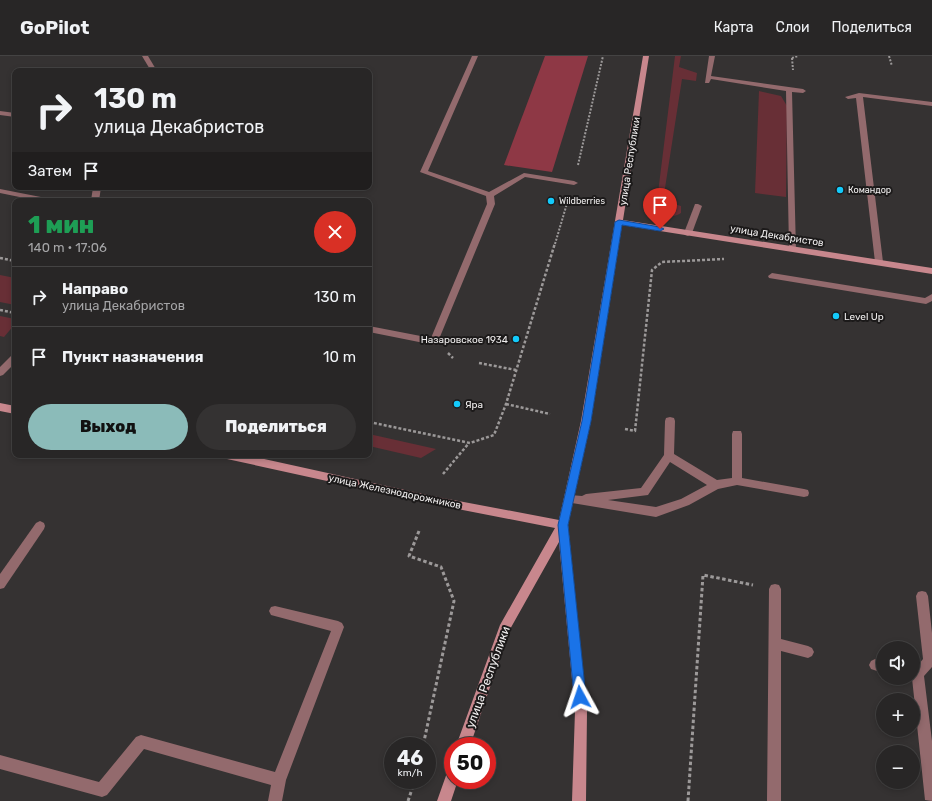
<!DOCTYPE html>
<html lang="ru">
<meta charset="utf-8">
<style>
body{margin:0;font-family:Rubik,sans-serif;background:#343232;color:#f1f3f6;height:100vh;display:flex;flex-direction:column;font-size:15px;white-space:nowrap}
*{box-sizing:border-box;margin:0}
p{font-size:13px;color:#a5a5a7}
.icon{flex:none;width:22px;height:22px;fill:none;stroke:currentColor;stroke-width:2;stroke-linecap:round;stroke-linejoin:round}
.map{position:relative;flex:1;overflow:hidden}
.panel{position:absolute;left:12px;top:142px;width:360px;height:260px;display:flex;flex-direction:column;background:#282626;border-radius:8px;box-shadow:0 2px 6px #0003,0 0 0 1px #444343}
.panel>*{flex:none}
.hud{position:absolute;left:12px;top:12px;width:360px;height:122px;border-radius:8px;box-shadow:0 2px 6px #0003,0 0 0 1px #444343;background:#282626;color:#f1f3f6;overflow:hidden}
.buttons{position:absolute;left:876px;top:585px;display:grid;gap:8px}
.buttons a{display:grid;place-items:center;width:44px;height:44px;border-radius:50%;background:#282626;box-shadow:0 2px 6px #0003,0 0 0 1px #444343;font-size:20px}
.speed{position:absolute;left:384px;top:681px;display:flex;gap:8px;font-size:20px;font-weight:700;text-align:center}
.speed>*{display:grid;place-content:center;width:52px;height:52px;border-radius:50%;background:#282626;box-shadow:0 2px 6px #0003,0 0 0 1px #444343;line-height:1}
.speed small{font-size:10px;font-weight:400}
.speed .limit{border:6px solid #d22;background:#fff;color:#111}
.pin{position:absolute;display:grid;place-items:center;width:34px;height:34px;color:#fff;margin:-41px -17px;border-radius:50% 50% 50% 0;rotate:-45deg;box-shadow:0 0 4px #0007}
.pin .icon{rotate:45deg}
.me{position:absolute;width:44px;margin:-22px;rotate:355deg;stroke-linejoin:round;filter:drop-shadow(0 0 3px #0008)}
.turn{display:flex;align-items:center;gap:14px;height:84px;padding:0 16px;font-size:18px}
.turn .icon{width:52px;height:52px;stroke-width:2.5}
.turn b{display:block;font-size:28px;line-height:34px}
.then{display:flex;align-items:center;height:38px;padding:0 16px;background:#0003;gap:8px;font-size:15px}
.round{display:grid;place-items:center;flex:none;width:42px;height:42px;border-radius:21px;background:#343232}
.head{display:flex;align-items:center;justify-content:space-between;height:68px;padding:0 16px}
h1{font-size:24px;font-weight:800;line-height:30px;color:#1e9e55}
.button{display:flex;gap:8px;margin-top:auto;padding:8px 16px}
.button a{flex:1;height:46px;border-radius:24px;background:#8bbbb9;color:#111;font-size:16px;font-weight:800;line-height:46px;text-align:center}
.button a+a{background:#343232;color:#f1f3f6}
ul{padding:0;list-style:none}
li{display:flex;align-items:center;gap:12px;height:60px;padding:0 16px;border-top:1px solid #444343}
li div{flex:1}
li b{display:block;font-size:15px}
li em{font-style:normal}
header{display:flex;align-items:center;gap:24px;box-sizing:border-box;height:56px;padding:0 20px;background:#282626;border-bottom:1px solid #444343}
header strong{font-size:19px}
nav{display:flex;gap:22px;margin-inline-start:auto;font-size:14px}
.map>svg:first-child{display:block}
.green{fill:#682f36}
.forest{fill:#8e3845}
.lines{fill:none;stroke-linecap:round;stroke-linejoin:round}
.path-far2{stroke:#9c9999;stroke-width:2;stroke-dasharray:2 1.5;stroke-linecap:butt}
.path-far1{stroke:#9c9999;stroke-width:2.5;stroke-dasharray:3 2;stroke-linecap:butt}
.path{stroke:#9c9999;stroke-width:3;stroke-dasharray:3.5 2.5;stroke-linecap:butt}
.lane{fill:#936a6d;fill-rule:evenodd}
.secondary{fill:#c8878d;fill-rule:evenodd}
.route{fill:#1a73e8;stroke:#114b97}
.poi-dot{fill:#13cafb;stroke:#1c1a1a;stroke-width:1.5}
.labels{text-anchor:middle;stroke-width:4;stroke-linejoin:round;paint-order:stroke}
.far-poi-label{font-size:9px;fill:#f1efef;stroke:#1c1a1a;text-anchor:start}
.street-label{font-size:10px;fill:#f1efef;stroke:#1c1a1a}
.poi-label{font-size:10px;fill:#f1efef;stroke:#1c1a1a;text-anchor:start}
.near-street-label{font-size:12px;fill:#f1efef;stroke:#1c1a1a}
</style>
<header>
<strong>GoPilot</strong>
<nav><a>Карта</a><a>Слои</a><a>Поделиться</a></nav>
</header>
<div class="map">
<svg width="932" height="745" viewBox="0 0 932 745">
<rect width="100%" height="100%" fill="#353232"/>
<g class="green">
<path d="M675,0H681L679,11L697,17L696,25L682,23L663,145L681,150V157C671,163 664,160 656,153Z"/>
<path d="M759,35L781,40L787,50L786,141L755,137Z"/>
<path d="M0,219L15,222V249L0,246Z"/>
<path d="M0,260L15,263V268L4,281L0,280Z"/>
<path d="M369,378L436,393L421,402L369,390Z"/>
</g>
<path class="forest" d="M545,0H588L552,116L504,109Z"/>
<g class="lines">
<g class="path-far2">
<path d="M889,0L892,10"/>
<path d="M792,2L793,14"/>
<path d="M792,2L798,0"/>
<path d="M578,109L603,0"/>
<path d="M555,188L568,144"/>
</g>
<g class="path-far1">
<path d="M0,202L15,205"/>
<path d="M0,254L15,257"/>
<path d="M448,297L453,302"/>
<path d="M479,307L516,314"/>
<path d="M506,348L550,358"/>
<path d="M369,366L470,387L494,379L506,348L555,187"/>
<path d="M625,373L635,375L652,214L662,206L724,203"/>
<path d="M443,418L469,387"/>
</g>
<g class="path">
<path d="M419,475L409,500L441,511L454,545L423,690"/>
<path d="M408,745L415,724"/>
<path d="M688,745L703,519L753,529"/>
</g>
<g class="lane">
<path d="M142,0H148L157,15H151Z"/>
<path d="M472,0H478L428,115L489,136L524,117L574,125L578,127L574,129L525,121L494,140L495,148L437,288L434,289L369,276V270L431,282L487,148L486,140L420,116Z"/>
<path d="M709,0H715L711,20L803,33L806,35L803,37L792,36L796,195L793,196L789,193L786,35L711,23L709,27H705Z"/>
<path d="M859,37L932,46V50L863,41L883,206L879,209L875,206L856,42L848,43L845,41Z"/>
<path d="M0,55L15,57V61L0,59Z"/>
<path d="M93,131H101L99,145H91Z"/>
<path d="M0,133L51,143L55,145H39L0,137Z"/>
<path d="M695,148H698L702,150L692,177L688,180L685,179L684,177Z"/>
<path d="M772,217L925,242L932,238V245L926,248L769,222L768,220Z"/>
<path d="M15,298V307L3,319L0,320V311L12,299Z"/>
<path d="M670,361L674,362L675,365L674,398L717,424L732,422V378L733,375H741L742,378V422L804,433L808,434L809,437L808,440L804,441L737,429L718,433L689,449L656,461L566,446L565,443L566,440L570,439L582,440L586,438L641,432L664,399L665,365L666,362ZM670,406L707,429L681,443L656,451L608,444L648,439Z"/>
<path d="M40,465L44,467L45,470L44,473L4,532L0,533V518L36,467Z"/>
<path d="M775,528L779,529L781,533V583L808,590L812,592L814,596L812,600L808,602L781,595V745H767L769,533L771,529Z"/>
<path d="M922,535L926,536L928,540L932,577V611L924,620L932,685V745L925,744L912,622L914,614L923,603L916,540L918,536Z"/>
<path d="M275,550L338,565L342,567L344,571L286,724L282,745H268L271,729L144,693L107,739L102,741L0,713V699L99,726L136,681L141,679L275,716L331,575L271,559L269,555L271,551Z"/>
<path d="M875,603L883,605V617L871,613L869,609L871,605Z"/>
</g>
<g class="secondary">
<path d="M643,0H649L623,164L932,212V218L622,169L591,365L568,469L587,655L586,745H572L575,655L559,486L509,575L470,690H456L500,569L555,472L432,448L227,403L223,402L222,399H246L432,440L559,464L581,365Z"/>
<path d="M0,347L15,350V358L0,355Z"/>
<path d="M453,712V724H458L451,745H437L448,714Z"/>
</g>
</g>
<path class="route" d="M619,164L660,171L664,173L660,175L622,169L591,365L568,469L586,641L584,645L580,647L576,645L574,641L558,469L582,365L615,166Z"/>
<g class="poi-dot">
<circle cx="840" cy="134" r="4"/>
<circle cx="551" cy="145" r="4"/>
<circle cx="836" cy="260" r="4"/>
<circle cx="516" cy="283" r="4"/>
<circle cx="457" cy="348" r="4"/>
</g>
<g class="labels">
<g class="far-poi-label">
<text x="848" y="137">Командор</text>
<text x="559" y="148">Wildberries</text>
</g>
<g class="street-label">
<text transform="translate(629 105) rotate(-81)" y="4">улица Республики</text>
<text transform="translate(777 179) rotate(9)" y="4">улица Декабристов</text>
<text transform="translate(395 435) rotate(12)" y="4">улица Железнодорожников</text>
</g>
<g class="poi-label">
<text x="844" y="264">Level Up</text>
<text x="508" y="287" text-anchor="end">Назаровское 1934</text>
<text x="465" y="352">Яра</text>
</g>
<g class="near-street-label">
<text transform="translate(488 621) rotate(-70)" y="4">улица Республики</text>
</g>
</g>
</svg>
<div class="buttons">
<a><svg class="icon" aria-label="sound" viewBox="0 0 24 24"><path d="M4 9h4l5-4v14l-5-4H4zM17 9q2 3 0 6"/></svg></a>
<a>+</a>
<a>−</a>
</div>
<div class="speed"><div>46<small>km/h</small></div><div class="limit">50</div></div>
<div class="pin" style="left:660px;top:173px;background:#d93025"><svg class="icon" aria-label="arrive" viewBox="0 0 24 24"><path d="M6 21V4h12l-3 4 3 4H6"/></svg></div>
<svg class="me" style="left:580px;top:641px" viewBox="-20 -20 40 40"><path d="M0-17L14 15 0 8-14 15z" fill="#1a73e8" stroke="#fff" stroke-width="4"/></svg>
<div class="hud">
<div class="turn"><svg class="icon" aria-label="right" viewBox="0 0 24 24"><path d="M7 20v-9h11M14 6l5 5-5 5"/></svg><div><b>130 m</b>улица Декабристов</div></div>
<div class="then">Затем<svg class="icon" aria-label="arrive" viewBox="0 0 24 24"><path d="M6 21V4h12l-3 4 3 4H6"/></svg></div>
</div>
<section class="panel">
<div class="head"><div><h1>1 мин</h1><p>140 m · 17:06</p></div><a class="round" style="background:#d93025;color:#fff"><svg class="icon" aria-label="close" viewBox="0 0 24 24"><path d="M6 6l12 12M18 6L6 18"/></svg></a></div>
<ul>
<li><svg class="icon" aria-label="right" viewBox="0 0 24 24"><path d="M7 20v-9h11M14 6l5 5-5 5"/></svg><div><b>Направо</b><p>улица Декабристов</p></div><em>130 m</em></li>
<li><svg class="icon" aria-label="arrive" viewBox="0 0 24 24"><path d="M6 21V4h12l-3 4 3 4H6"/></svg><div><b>Пункт назначения</b></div><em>10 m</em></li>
</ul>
<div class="button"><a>Выход</a><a>Поделиться</a></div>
</section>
</div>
